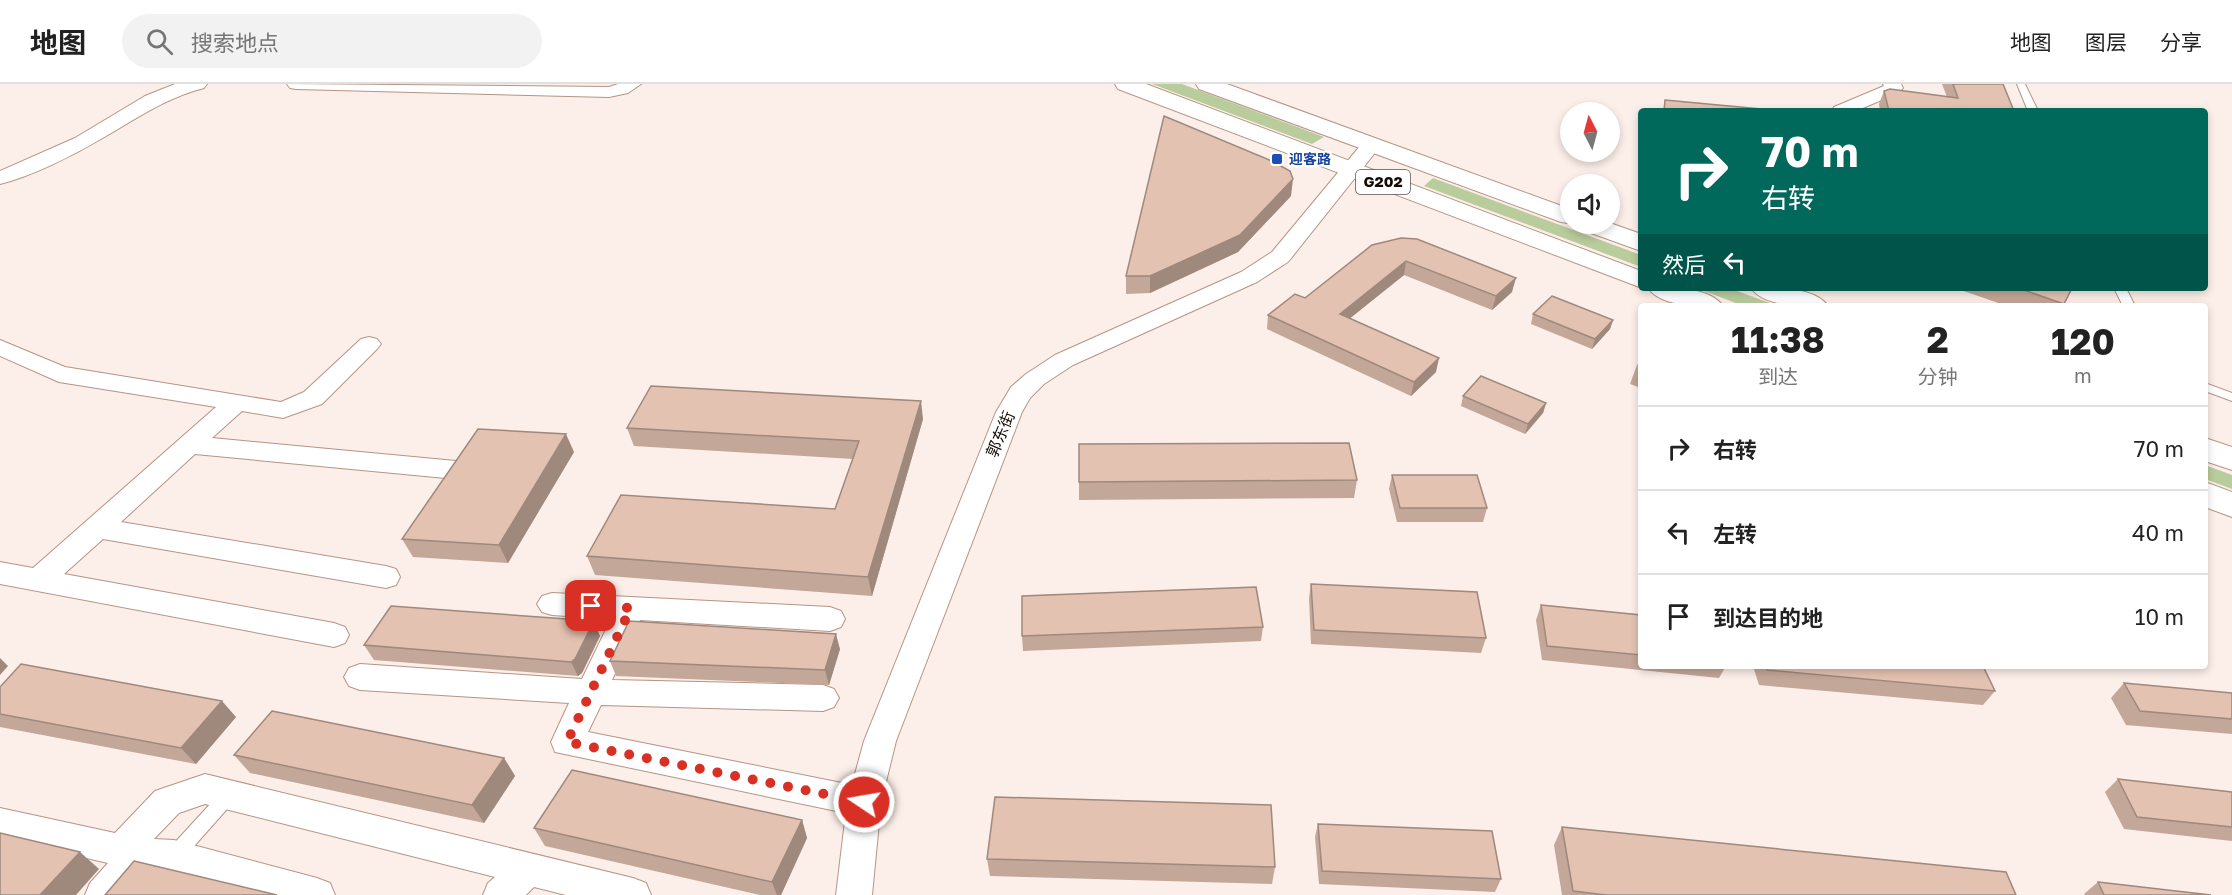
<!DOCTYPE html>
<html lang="zh">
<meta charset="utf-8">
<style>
body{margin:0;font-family:"Golos Text","Noto Sans SC",sans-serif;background:#f2f2f2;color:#222;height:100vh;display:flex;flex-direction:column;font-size:22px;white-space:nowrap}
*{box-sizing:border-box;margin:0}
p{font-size:20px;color:#767676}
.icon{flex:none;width:33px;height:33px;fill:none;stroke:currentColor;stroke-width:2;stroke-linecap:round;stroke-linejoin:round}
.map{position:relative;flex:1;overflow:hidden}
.drawer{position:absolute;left:1638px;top:219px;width:570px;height:366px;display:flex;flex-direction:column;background:#fff;border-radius:6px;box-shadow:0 3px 9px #0003}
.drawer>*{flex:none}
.hud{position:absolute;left:1638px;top:24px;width:570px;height:183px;border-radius:6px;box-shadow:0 3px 9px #0003;background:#00695c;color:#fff;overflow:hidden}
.needle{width:39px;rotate:354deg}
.buttons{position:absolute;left:1560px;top:18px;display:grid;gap:12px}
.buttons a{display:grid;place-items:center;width:60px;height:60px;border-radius:50%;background:#fff;box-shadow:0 3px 9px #0003;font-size:30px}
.pin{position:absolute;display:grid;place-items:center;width:51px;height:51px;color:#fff;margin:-26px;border-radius:12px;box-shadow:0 3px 9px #0006}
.me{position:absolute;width:66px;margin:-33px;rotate:282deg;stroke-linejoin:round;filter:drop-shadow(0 0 4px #0008)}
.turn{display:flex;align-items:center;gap:21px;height:126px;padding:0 24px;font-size:27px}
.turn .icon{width:78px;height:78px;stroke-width:2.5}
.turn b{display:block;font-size:42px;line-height:51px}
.then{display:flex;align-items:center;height:57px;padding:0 24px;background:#0003;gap:12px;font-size:22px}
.eta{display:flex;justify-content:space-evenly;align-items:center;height:102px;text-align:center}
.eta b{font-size:36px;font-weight:700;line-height:42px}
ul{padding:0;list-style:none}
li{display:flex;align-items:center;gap:18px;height:84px;padding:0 24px;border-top:2px solid #e0e0e0}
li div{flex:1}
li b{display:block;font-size:22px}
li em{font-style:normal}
header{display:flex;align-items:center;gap:36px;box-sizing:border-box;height:84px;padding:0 30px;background:#fff;border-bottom:2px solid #e0e0e0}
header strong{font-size:28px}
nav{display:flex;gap:33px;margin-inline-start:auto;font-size:21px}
.search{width:420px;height:54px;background:#f2f2f2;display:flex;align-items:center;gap:15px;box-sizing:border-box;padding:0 21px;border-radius:33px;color:#767676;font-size:22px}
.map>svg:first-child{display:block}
.green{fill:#b9cc9c}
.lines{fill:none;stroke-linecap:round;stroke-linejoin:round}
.lane-casing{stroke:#b59585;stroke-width:2}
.street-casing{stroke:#b59585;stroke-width:2}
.highway-casing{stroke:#b59585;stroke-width:2}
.lane{fill:#fff;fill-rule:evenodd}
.street{fill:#fff;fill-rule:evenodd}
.highway{fill:#fff;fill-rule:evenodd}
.wall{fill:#c3a798}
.shaded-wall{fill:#9f887c}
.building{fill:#e3c2b1;stroke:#9f887c;stroke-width:1.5}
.route{stroke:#d93025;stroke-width:10;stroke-dasharray:0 18}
.transit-dot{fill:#1a4fb4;stroke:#fff;stroke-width:2}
.labels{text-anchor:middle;stroke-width:4.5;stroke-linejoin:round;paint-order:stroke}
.far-transit-label{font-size:14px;font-weight:bold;fill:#164399;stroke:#fff;text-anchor:start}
.shield{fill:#fff;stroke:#5b5450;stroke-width:1.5}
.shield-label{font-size:15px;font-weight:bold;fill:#150a05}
.street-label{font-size:16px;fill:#150a05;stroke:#fff}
</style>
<header>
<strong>地图</strong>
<div class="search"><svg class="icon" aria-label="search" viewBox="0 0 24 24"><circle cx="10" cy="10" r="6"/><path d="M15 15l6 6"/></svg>搜索地点</div>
<nav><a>地图</a><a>图层</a><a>分享</a></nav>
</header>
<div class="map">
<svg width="2232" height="811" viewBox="0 0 2232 811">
<rect width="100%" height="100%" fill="#fceee8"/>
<g class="green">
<path d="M1152,0H1182L1324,53L1312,60Z"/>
<path d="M1433,94L1641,171V183L1424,102Z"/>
<path d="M1696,204H1729L1778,222H1744Z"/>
<path d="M2205,381L2232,391V405L2205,395Z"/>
</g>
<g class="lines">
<g class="lane-casing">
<g id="lane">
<path d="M2017,0H2025L2038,27H2028Z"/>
<path d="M2114,204H2126L2135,222H2123Z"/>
<path d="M2205,299L2232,309V317L2205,307Z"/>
<path d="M229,704L235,706L237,711L235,716L180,778L174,780L168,778L165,772L168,766L223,706Z"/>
</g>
</g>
<g class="street-casing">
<g id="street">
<path d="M175,0H207L204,4C165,14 136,35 101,55C74,71 30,93 0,100V87L75,54L145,12Z"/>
<path d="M287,0L609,3L618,0H641L628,9L609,13L296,5L290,4Z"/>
<path d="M1883,0H1901L1903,4L1900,8L1856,27H1832L1834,23L1884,2Z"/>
<path d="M1372,54L1379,56L1382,60L1288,178L1257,198L1073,281L1044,300L1030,314L1022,328L896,657L881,718L872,811H836L846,729L555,668L551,658L569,619L360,606L349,602L344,593L349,584L360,580L582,595L611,535L552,531L542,528L537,520L542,512L552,509L830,523L841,527L845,535L841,543L830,547L640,536L612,596L823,601L834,605L839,614L834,623L823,627L601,621L588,648L852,701L864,657L996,328L1011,303L1026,290L1055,271L1241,188L1272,168L1365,56Z"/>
<path d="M369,253L377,255L381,260L377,265L322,320L283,334L242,327L212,354L456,377L465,380L469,386L465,392L456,395L195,370L121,438L386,482L396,485L400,493L396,501L386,504L103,455L64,490L334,539L345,543L349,551L345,559L334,563L0,500V478L33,484L216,323L59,298L0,272V256L65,283L281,318L304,308L361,255Z"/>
<path d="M205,690L633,794L646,799L651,811H566L534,803L526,811H483L488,799L495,793L205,720L179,729L154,755L174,756L317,794L330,799L335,811H256L174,788L147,787L126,811H85L90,799L108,779L0,754V724L115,749L155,707Z"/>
</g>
</g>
<g class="highway-casing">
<g id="highway">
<path d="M1115,0H1146L1641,187L1642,204L1118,5Z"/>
<path d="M1196,0H1227L1570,125V140H1575L1561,138L1199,5Z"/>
<path d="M1610,139L1641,150V167L1580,145L1576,140Z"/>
<path d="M1648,204C1670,204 1709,202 1723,222C1701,222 1662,224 1648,204Z"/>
<path d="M1751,204C1773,204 1814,202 1828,222C1806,222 1765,224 1751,204Z"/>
<path d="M2205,354L2232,363V386L2205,377Z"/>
<path d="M2205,398L2232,408V433L2205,423Z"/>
</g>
</g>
<use href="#lane" class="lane"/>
<use href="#street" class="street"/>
<use href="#highway" class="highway"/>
</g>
<g class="wall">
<path d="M1942,0H2003L2014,27H1880L1879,20L1884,7L1947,13Z"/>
<path d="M1291,112L1238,168L1150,209L1126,210V192Z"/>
<path d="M1372,161L1512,208L1492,226L1404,191L1350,234L1436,288L1411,312L1267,245L1268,231L1305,214Z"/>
<path d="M1955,204H2072L2062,222H2007Z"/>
<path d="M1533,230L1613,236L1610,245L1592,265L1531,240Z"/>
<path d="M1641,277V304L1630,300L1637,281Z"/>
<path d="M1463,312L1546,319L1543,329L1525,350L1461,322Z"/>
<path d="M923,335L872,512L595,491L587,472L835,425L853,375L634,362L627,344Z"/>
<path d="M574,368L508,479L413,473L402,455Z"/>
<path d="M1392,391L1487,424L1483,438H1397L1389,405Z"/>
<path d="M1357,396L1354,414L1079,416V398Z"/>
<path d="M1311,500L1486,554L1481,569L1311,560L1309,514Z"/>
<path d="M1541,521L1641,531V582H1726L1719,594L1542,576L1536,536Z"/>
<path d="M1263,543L1261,557L1023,567L1022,552Z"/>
<path d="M600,552L582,589L578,592L374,576L364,561Z"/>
<path d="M840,565L829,601L616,592L610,577Z"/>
<path d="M1753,582H1983L1995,607L1983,621L1759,601Z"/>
<path d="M2124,599L2232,609V650L2126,641L2111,614Z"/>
<path d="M0,603L236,633L196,680L0,643Z"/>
<path d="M234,671L504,674L515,692L484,739L250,689Z"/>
<path d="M2118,695L2232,708V757L2124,745L2105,708Z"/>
<path d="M802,736L807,754L781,811H760L545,762L534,744Z"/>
<path d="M1318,740L1501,795L1495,808L1319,800L1315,753Z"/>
<path d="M1562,743L2016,811H1562L1554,761Z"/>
<path d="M987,775L1275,783L1272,800L990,792Z"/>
<path d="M2098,798L2211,811H2085L2084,810Z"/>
</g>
<g class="shaded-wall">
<path d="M1293,95L1291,112L1238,168L1150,209V192Z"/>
<path d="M1406,177L1404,191L1338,244L1340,230Z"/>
<path d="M1516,194L1512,208L1492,226L1496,212Z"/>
<path d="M1613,236L1610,245L1592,265L1595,255Z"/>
<path d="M1439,274L1436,288L1411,312L1414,298Z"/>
<path d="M921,317L923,335L872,512L868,493Z"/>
<path d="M1546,319L1543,329L1525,350L1528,340Z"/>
<path d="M566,350L574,368L508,479L499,461Z"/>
<path d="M594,537L600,552L582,589L578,592L571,578Z"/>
<path d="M836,550L840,565L829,601L825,586Z"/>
<path d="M0,574L8,582L0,591Z"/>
<path d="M222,617L236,633L196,680L181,664Z"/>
<path d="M504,674L515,692L484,739L472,721Z"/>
<path d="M802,736L807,754L781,811H777L772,798Z"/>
<path d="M80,768L99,785L76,811H40Z"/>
</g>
<g class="building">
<path d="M1953,0H2003L2014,27H1889L1884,7L1890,5L1958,14Z"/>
<path d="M1665,16L1784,27H1664Z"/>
<path d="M1164,32L1272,77L1290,87L1293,95L1240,151L1150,192H1126Z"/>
<path d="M1401,154L1417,155L1516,194L1496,212L1406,177L1340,230L1439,274L1414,298L1268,231L1295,210L1305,214L1372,161Z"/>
<path d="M2018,204H2072L2064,220Z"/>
<path d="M1552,212L1613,236L1595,255L1533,230Z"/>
<path d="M1481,292L1546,319L1528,340L1463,312Z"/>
<path d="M651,302L921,317L868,493L587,472L621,411L835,425L859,357L627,344Z"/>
<path d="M478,345L566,350L499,461L402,455Z"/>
<path d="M1349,359L1357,396L1079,398V360Z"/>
<path d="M1392,391H1477L1487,424H1400Z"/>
<path d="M1311,500L1477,508L1486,554L1314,546Z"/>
<path d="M1256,503L1263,543L1022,552V512Z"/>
<path d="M1541,521L1641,531V571L1547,562Z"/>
<path d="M391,522L594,537L575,575L571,578L364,561Z"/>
<path d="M629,537L836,550L825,586L610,577Z"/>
<path d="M21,580L222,617L181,664L0,630V603Z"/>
<path d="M1766,582H1983L1995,607L1767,586Z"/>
<path d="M2124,599L2232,609V635L2140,627Z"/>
<path d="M272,627L504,674L472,721L234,671Z"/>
<path d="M572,686L802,736L772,798L534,744Z"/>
<path d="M2118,695L2232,708V743L2137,733Z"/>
<path d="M995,713L1271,721L1275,783L987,775Z"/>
<path d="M1318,740L1492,747L1501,795L1322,787Z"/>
<path d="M1562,743L2006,788L2016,811H1606L1573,807Z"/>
<path d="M0,749L80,768L40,811H0Z"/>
<path d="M134,777L277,811H105Z"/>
<path d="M2098,798L2211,811H2104Z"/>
</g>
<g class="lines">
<path class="route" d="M591,522L631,524L567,658L864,718"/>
</g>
<rect class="transit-dot" x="1271" y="69" width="12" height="12" rx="3"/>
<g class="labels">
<g class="far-transit-label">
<text x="1289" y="80">迎客路</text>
</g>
<rect class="shield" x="1356" y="86" width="54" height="24" rx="4.5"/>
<g class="shield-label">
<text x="1383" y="103">G202</text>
</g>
<g class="street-label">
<text transform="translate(1000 350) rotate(-67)" y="6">郭东街</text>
</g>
</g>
</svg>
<div class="buttons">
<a><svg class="needle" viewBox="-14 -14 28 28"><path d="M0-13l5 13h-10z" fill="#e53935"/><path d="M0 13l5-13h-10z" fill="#767676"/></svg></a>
<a><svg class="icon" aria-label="sound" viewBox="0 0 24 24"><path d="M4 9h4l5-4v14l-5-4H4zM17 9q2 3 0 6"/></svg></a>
</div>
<div class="pin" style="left:591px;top:522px;background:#d93025"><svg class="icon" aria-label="arrive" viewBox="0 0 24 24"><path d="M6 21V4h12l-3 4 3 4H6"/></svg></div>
<svg class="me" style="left:864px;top:718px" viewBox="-20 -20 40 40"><circle r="17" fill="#d93025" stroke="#fff" stroke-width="3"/><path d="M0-11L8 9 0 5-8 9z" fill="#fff"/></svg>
<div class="hud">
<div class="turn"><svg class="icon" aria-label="right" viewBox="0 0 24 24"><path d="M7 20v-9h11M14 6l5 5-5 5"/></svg><div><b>70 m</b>右转</div></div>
<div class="then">然后<svg class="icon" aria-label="left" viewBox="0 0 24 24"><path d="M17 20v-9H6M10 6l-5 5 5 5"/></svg></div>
</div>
<section class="drawer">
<div class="eta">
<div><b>11:38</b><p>到达</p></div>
<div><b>2</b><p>分钟</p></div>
<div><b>120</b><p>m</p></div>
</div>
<ul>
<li><svg class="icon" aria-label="right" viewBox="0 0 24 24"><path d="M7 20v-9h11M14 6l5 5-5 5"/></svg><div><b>右转</b></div><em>70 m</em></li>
<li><svg class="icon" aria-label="left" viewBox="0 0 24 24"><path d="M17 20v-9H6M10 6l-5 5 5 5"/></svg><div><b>左转</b></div><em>40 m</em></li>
<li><svg class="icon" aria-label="arrive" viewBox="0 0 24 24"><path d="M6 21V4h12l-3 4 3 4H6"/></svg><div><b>到达目的地</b></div><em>10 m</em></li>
</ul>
</section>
</div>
